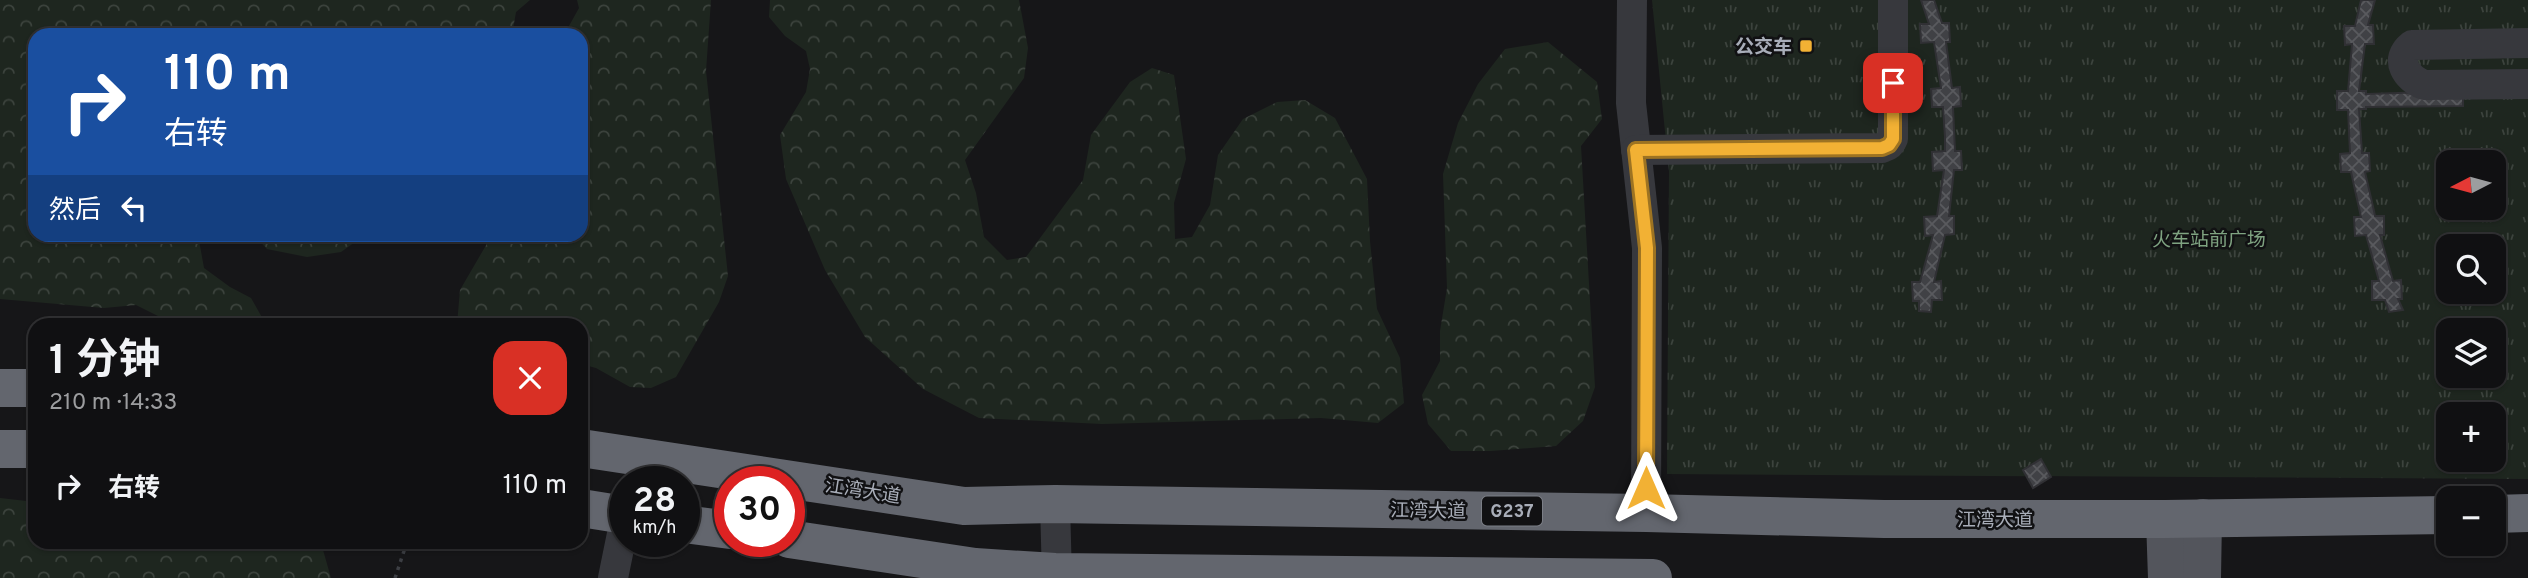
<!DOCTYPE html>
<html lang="zh">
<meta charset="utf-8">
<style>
body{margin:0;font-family:Overpass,"Noto Sans SC",sans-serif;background:#19191b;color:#f1f3f6;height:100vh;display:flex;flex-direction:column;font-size:26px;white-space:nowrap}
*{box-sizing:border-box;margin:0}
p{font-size:23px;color:#9c9d9f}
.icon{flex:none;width:38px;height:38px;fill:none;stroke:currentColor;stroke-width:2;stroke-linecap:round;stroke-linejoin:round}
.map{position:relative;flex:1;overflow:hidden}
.details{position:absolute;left:28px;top:318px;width:560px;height:231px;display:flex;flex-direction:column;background:#101012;border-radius:21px;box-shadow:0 2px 5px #0004,0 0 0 2px #303032}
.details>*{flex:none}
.banner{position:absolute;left:28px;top:28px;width:560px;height:214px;border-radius:21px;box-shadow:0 2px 5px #0004,0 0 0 2px #303032;background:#1a4fa0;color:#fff;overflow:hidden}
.needle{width:46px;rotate:264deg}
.tools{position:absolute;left:2436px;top:150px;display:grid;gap:14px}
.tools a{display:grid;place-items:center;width:70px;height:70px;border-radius:14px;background:#101012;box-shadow:0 2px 5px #0004,0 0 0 2px #303032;font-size:35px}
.speed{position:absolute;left:609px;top:466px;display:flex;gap:14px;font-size:35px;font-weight:700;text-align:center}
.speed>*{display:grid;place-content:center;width:91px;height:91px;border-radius:50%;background:#101012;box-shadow:0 2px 5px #0004,0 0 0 2px #303032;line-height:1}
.speed small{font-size:18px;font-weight:400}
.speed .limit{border:10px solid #d22;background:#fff;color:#111}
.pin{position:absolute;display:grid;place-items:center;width:60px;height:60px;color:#fff;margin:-30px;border-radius:14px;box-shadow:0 4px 10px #0006}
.me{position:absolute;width:77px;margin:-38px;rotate:0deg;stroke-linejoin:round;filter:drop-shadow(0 0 5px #0008)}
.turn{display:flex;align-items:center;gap:24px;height:147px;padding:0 21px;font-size:32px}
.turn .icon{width:91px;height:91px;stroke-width:2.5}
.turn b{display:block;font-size:49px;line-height:60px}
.then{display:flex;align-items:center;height:66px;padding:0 21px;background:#0003;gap:14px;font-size:26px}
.round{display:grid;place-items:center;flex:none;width:74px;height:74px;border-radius:21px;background:#19191b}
.summary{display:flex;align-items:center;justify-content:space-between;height:119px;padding:0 21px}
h1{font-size:42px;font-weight:700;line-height:52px}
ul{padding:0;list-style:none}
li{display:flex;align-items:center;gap:21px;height:98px;padding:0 21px}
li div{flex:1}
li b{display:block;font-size:26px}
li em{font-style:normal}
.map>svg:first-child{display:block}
.forest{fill:url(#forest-crowns)}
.park{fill:url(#park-tufts);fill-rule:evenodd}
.building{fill:url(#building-cross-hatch);stroke:#303034;stroke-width:2}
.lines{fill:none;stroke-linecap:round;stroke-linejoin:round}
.path{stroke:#3d3f44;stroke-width:3.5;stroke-dasharray:3.5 5;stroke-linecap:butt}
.minor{stroke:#37383d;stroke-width:30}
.major{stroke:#53555c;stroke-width:38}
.highway{stroke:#63666e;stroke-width:38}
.route-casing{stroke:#9d7322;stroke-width:18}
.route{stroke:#f2b134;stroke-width:12}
.poi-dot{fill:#f2b134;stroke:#111113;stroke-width:2.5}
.labels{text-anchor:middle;stroke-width:5;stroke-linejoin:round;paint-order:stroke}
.shield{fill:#111113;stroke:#7b7e86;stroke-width:2}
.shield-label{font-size:18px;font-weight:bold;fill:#a8adb8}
.poi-label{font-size:19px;font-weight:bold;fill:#a8adb8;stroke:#111113;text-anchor:end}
.park-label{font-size:19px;fill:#7fa381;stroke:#111113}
.street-label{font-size:19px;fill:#a8adb8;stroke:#111113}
</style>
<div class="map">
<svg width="2528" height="578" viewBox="0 0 2528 578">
<defs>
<pattern id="forest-crowns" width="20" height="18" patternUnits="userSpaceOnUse" patternTransform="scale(1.75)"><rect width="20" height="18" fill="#1e261f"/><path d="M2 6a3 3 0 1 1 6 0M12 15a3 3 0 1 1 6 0" fill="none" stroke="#3c433d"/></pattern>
<pattern id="park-tufts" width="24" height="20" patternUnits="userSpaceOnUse" patternTransform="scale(1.75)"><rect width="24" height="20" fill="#1e261f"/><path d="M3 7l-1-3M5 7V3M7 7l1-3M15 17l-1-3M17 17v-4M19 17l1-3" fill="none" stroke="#3c433d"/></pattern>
<pattern id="building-cross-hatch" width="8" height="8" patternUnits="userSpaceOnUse" patternTransform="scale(1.75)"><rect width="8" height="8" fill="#404145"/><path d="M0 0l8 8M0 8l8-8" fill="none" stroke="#595a5e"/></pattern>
</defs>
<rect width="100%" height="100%" fill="#161618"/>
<g class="forest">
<path d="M0,0H530L516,12L512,35H35V234L198,235L204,268L230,287L251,298L264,321L262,326L176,325L136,305L104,308L0,299Z"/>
<path d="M577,0H711L706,71L728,276L719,302L676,377L651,388L630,387L596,368L581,364V326L457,325L460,290L492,235L581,234V35H564L579,8Z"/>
<path d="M770,0H1019L1028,48L1024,78L965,160L976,193L984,237L1007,260L1026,257L1083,180L1091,135L1130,82L1152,68L1174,75L1186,159L1174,203L1175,239L1192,237L1210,205L1218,155L1243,119L1277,102L1305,100L1335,118L1367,179L1370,241L1377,309L1400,358L1404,403L1378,423L1321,418L1102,424L979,418L923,389L865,337L825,270L786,179L780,135L806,92L810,69L806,51L785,36L769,17Z"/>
<path d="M1548,42L1597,82L1602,119L1581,146L1595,387L1583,421L1556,446L1491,451H1451L1428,424L1422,395L1440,361V331L1447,288L1443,174L1458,123L1478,84L1505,49Z"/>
<path d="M254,235H365L341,252L307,257L267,249Z"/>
<path d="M0,498L35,502V542L321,543L331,578H0Z"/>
</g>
<path class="park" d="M1652,0H2528V479L1667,474L1669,172ZM2448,163H2494V208H2448ZM2448,247H2494V292H2448ZM2448,331H2494V376H2448ZM2448,415H2494V460H2448Z"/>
<g class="building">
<path d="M1921,0H1934L1942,23H1949L1950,42H1946L1952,88L1960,87L1961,106L1953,107L1955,151H1961L1962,170H1954L1949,216H1954V234L1945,235L1934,282L1941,281L1942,300H1932L1931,312L1919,311V301H1913L1912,282H1920L1933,235L1925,236L1924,217L1937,216L1944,170L1933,171L1932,152L1945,151V137L1943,107H1932L1931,89L1941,88L1934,42L1921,43L1920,24H1929Z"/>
<path d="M2361,0H2375L2368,25H2373L2374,44H2365L2359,91H2366V94L2463,91V106L2366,107V109H2359L2362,153H2369L2370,171L2365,172L2374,211L2375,216H2384V235H2380L2393,281L2401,280L2402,299H2398L2403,310L2389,312L2385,300H2372V281H2379L2366,235L2355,236L2354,217H2361L2351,172H2341L2340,154L2350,153L2348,110H2337V91H2348L2352,44L2345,45L2344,26H2355Z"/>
<path d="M2041,459L2051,477L2033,488L2023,470Z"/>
</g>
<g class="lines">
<path class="path" d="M395,578L407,542"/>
<g class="minor">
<path d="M1632,0L1631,103L1647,248L1646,513"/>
<path d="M2528,43L2412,45C2393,60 2407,78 2424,85L2528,84"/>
<path d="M1636,150L1882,148L1889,145L1893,139V0"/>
<path d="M1055,504L1057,578"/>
<path d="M613,578L625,519"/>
</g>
<g class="major">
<path d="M2165,519L2167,578"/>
<path d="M2202,578L2203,518"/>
</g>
<g class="highway">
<path d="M0,388H35"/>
<path d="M581,448L964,506L1055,504L1646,513L1884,519H2165L2448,515"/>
<path d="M0,449H35"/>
<path d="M581,508L625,515"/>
<path d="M2494,514L2528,513"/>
<path d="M684,524L730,530"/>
<path d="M789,539L975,567L1055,572L1653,578"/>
</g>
</g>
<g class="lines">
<g class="route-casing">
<path id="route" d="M1646,488L1647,248L1636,150L1882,148L1889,145L1893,139V83"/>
</g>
<use href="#route" class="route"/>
</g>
<rect class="poi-dot" x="1799" y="39" width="14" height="14" rx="3.5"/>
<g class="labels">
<rect class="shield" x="1482" y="496.5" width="60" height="29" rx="5"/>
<g class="shield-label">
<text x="1512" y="517">G237</text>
</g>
<g class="poi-label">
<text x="1792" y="53">公交车</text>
</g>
<g class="park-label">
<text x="2209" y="246">火车站前广场</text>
</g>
<g class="street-label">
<text transform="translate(863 490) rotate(9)" y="7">江湾大道</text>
<text transform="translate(1428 510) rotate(1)" y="7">江湾大道</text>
<text x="1995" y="526">江湾大道</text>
</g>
</g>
</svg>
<div class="tools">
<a><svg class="needle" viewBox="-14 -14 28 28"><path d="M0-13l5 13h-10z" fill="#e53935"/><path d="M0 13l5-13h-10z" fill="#9c9d9f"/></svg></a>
<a><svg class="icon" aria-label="search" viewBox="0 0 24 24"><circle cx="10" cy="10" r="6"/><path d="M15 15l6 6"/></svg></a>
<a><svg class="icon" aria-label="layers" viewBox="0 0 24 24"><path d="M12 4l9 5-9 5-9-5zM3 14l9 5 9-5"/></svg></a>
<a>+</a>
<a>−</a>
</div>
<div class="speed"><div>28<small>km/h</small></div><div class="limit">30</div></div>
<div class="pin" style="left:1893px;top:83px;background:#d93025"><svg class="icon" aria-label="arrive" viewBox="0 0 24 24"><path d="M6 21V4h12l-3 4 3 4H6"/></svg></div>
<svg class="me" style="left:1646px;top:488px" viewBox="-20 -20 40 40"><path d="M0-17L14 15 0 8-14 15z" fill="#f2b134" stroke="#fff" stroke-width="4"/></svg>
<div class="banner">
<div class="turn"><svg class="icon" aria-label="right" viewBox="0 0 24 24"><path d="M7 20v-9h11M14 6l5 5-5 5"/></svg><div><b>110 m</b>右转</div></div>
<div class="then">然后<svg class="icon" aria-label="left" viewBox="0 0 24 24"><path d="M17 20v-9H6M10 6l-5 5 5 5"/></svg></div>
</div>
<section class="details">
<div class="summary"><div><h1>1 分钟</h1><p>210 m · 14:33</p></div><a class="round" style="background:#d93025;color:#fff"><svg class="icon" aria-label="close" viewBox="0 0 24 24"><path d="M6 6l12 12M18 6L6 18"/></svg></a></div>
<ul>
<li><svg class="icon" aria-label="right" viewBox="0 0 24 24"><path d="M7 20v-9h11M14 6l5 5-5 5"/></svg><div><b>右转</b></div><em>110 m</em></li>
</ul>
</section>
</div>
